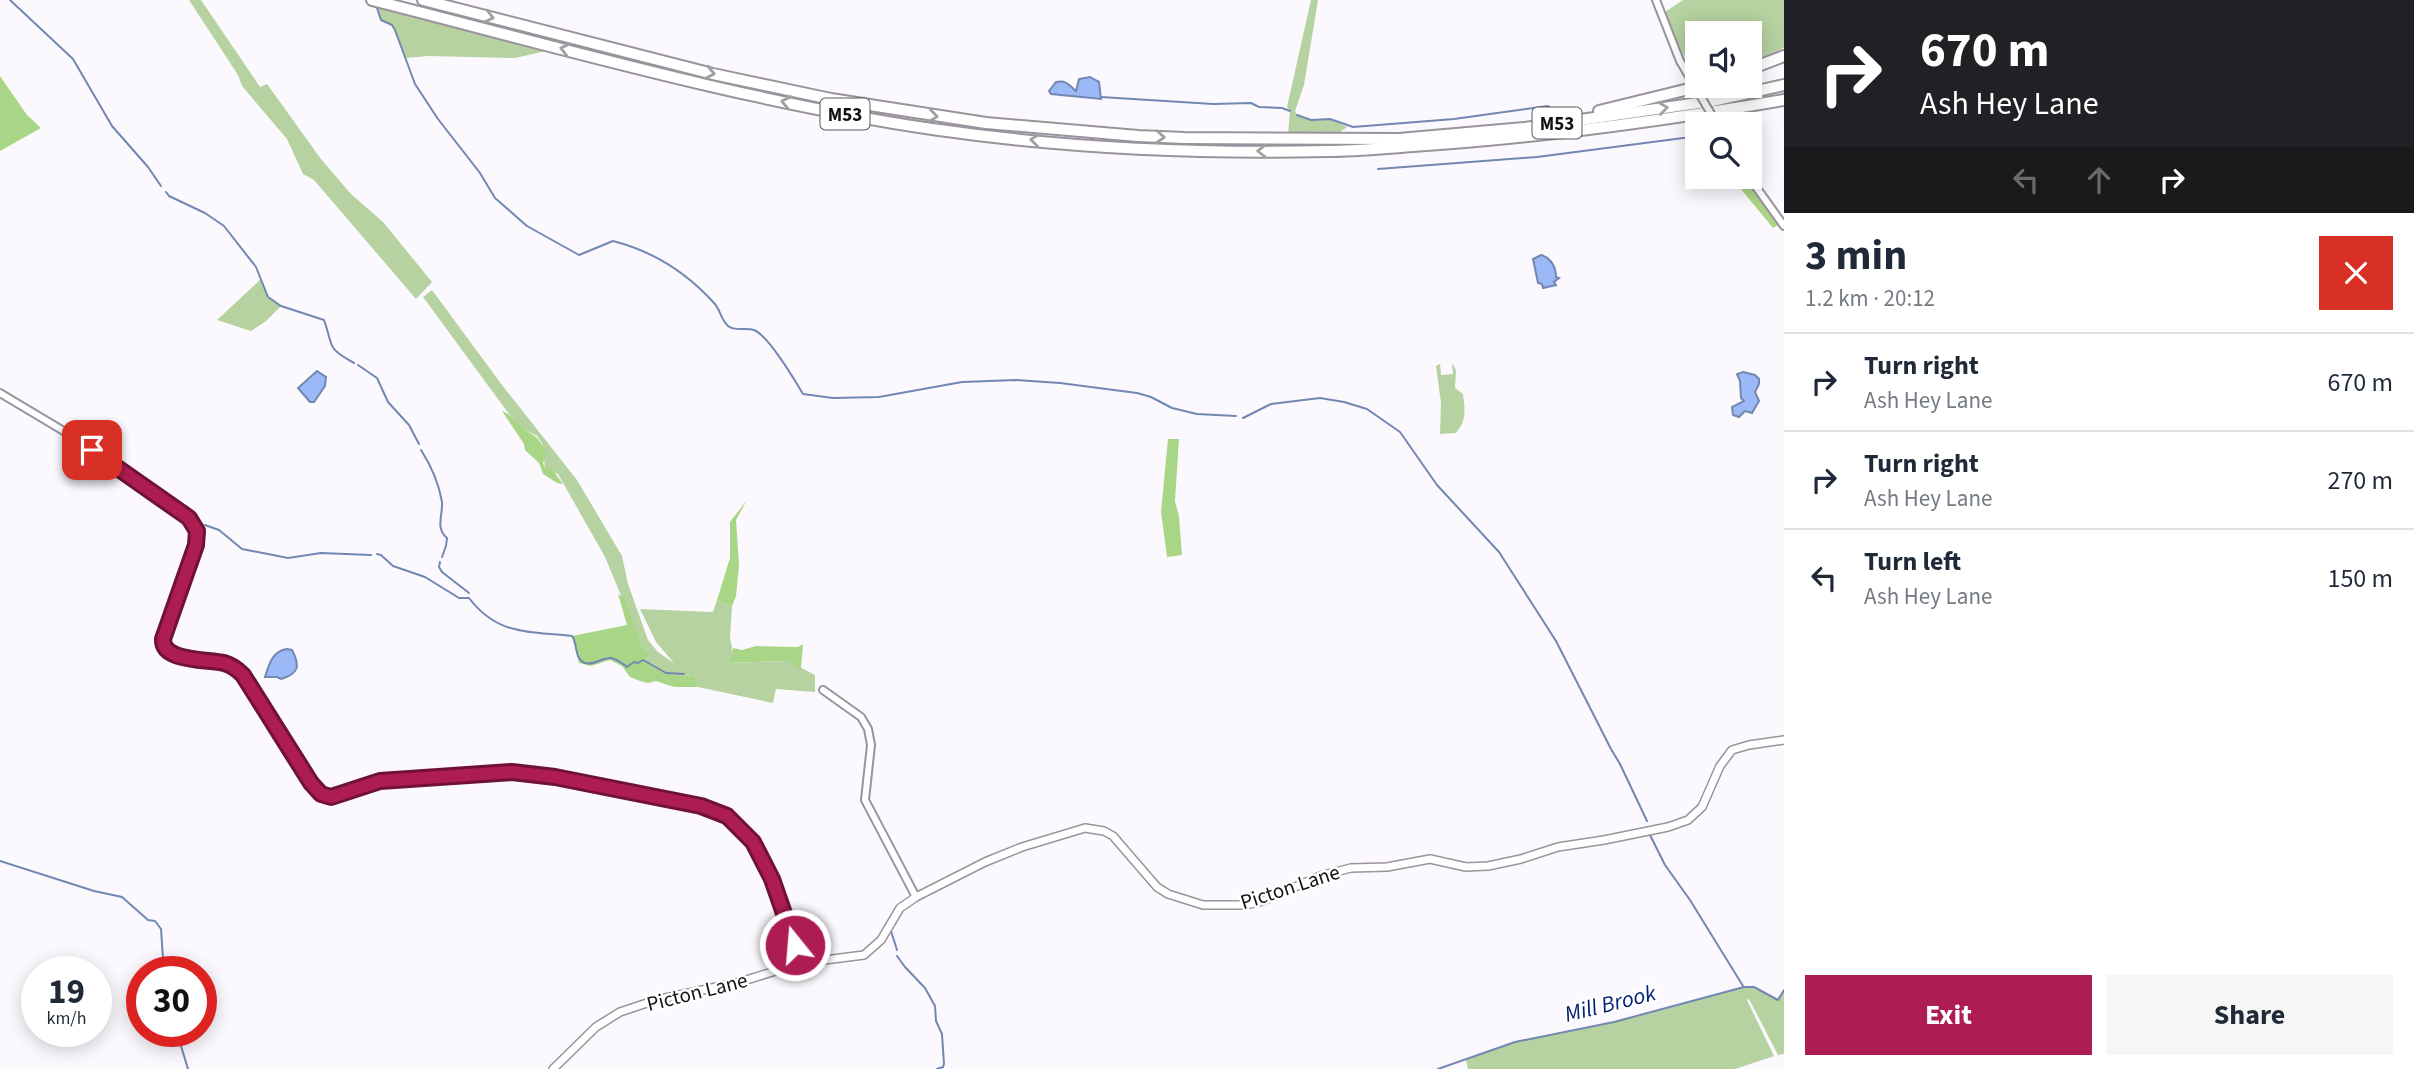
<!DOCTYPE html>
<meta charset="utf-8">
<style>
body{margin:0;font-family:"Source Sans 3",sans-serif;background:#f6f6f7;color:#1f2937;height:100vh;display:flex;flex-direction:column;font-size:26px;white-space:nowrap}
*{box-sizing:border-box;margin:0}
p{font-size:23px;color:#747a83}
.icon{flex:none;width:38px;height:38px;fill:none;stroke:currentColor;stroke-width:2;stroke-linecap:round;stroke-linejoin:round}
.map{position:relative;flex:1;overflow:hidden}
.side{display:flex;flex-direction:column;background:#fff;width:630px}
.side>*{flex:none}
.guide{background:#202124;color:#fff;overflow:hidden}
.tools{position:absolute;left:1685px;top:21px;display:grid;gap:14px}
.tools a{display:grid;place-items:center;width:77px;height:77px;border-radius:0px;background:#fff;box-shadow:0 4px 18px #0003;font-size:35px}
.speed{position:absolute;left:21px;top:956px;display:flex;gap:14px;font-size:35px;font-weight:700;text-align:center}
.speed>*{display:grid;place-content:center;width:91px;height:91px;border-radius:50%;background:#fff;box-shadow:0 4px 18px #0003;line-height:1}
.speed small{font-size:18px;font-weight:400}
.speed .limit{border:10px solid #d22;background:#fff;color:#111}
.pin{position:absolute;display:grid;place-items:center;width:60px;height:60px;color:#fff;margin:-30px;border-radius:14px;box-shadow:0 4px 10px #0006}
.me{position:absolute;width:77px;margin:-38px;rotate:343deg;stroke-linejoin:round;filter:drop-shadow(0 0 5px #0008)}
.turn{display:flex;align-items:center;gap:24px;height:147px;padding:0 21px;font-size:32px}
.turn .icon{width:91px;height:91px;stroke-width:2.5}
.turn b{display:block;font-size:49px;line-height:60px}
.lanes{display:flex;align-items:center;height:66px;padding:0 21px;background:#0003;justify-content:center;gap:35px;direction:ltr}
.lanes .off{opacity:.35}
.round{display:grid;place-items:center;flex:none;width:74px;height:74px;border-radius:0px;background:#f6f6f7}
.overview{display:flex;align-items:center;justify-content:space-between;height:119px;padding:0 21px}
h1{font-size:42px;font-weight:700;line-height:52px}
.cta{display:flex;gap:14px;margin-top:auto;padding:14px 21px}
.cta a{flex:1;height:80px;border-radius:0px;background:#ad1c52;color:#fff;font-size:28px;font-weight:700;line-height:80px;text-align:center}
.cta a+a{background:#f6f6f7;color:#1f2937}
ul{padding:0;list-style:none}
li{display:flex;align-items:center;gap:21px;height:98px;padding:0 21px;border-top:2px solid #e0e1e3}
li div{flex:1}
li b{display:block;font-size:26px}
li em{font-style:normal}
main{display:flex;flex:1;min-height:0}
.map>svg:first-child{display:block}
.green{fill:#b5d2a0}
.forest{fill:#a9d686}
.water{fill:#9ab9f6;stroke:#7287b2;stroke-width:2}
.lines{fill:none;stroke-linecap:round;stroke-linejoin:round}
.stream{stroke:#7287b2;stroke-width:2}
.minor-casing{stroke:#9a939d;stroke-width:10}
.tertiary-casing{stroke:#9a939d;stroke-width:10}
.motorway-casing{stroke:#9a939d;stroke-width:14}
.minor{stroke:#fff;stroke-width:6}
.tertiary{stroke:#fff;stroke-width:7}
.motorway{stroke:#fff;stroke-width:10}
.minor-bridge-casing{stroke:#9a939d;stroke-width:10;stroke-linecap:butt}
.minor-bridge{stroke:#fff;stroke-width:6}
.oneway{stroke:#a1a0a1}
.route-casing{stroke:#701235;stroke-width:18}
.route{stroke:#ad1c52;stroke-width:12}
.labels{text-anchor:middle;stroke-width:5;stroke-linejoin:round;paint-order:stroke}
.shield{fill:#fff;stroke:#5a585b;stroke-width:2}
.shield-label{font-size:19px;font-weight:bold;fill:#131115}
.street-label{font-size:21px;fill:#131115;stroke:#fff}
.water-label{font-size:23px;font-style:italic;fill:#042377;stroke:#fff}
</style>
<main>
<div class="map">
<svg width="1784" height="1069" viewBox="0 0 1784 1069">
<rect width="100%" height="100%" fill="#fcf9fe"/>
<g class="green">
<path d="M189,0H201L260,87L267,84L321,159L351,194L383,222L432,282L416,299L314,180L303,174L287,139L242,86L238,75Z"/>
<path d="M1311,0H1318L1304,85L1295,111L1297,115L1310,120L1330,119L1347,127L1340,132L1288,135L1290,111L1287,107Z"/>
<path d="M1683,0H1784V48L1750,62V33H1698L1697,72H1694L1680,49L1665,12Z"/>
<path d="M377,8L546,51L515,58L428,56L405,58L392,25L381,20Z"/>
<path d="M261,279L268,297L281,306L266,321L251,331L217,320Z"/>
<path d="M432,290L502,385L577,480L622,556L628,584L648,640L658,652L674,663L656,642L640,609L713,612L717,600L732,606L730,638L733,653L727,663L788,661L815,675V692L776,689L773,703L698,687L695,675C671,677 665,676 645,661L650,656L642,646L605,557L558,474L545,468L542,443L537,436L522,428L509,414L423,297Z"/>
<path d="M1452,363L1456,370L1455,388L1463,394C1465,410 1467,420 1456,433L1440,434L1441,403L1436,366L1440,364L1441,375L1453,374Z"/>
<path d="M1744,987H1754L1778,1000L1784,990V1054L1778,1055L1749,999L1747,1000L1774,1056L1735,1069H1468L1466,1060L1515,1042L1614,1022Z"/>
</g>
<g class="forest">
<path d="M0,76L27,115L41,128L0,151Z"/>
<path d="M1731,177H1744L1779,224L1773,228Z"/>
<path d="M502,411C510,414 513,419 520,425C533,438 538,432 546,454L543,463L545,468L552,469L563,484L557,483L543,474L539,463L525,450L524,444Z"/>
<path d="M1168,439H1179L1175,501L1179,516L1182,555L1167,557L1161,512Z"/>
<path d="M747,500L736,520L739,565L736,596L732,606L717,600L730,558V522Z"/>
<path d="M618,594L624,598L642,646L650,656L645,661C662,675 674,677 695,675L698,687H674L656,681L648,683L640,681L630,677L622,666L610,660L591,666L579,663L572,636L627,625Z"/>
<path d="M803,644L801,669L788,661L727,663L733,653V648L742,650L756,646L798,647Z"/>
</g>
<g class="water">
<path d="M1090,77L1099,82L1101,99L1051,94L1049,91L1056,82C1068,80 1068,85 1076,91L1079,79Z"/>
<path d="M1541,255C1551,258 1556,267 1556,277L1559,278L1554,282L1556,285L1543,288L1542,284L1538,283L1533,259Z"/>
<path d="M317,371L326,377L325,386L314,402H310L298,388Z"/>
<path d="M1743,372L1755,375L1759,379V384L1755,392L1759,401L1752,413L1745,411L1739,417L1733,415L1732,407L1744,401L1741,398L1740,381L1737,374Z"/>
<path d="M287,649L292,650C301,667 298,674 281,679L277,677H265C269,665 272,651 287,649Z"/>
</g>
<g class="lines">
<g class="stream">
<path d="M10,0L73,59L112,126L148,167L161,186"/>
<path d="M377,8L381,20L392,25L395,30L415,84L438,119L480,173L495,198L527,226L579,255L613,241C652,251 687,273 714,303C720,309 721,320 728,326C736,332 745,327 754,330C769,336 794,379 803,394L833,398L879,397L962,382L1016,380L1060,383L1137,393L1151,397L1172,408L1197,414L1236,416"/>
<path d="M1101,97L1213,104L1251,103L1259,107L1282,108L1290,111"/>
<path d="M1297,115L1311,120L1330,119L1353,127L1454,119L1548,106L1551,108"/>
<path d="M1378,169L1537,157L1691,137"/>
<path d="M166,192L169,196L205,213L224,226L256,267L268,297L281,306L324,320C334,347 325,347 354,363"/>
<path d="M358,365L377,378L388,402L409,425L419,444"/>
<path d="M1243,418L1271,404L1320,398L1344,402L1367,409L1400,432L1437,485L1499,552L1556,641L1611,749L1620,764L1647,821"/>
<path d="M421,450C430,464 439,484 442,502C443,515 435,528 447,538L446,546L442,557"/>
<path d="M205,525L219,530L242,549L288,558L321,553L371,555"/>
<path d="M377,554L381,555L393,566L425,577L459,598H469C498,636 529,631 572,636C577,643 575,651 579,658C587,671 601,657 611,658C617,659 622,663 627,667L634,662L638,663L643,660L666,673L684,674"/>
<path d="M440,562L439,567L442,572L469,593"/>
<path d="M1649,833L1665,865L1690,900L1743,986"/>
<path d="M0,861L94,891L122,897L148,920L155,921L161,929L163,958L168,971"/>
<path d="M891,931L897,950"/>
<path d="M897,956L905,967L925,988L935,1006L936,1021L942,1034L944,1064L943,1067L937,1069"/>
<path d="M172,1031L181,1046L188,1069"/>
<path d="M1438,1069L1515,1042L1614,1022L1744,987H1754L1778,1000L1784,990"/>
</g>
<g class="minor-casing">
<g id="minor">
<path d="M1656,0L1680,61"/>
<path d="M1749,177L1784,226"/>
<path d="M0,393L72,436L194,524C206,551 164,612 163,645L169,653L174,655C204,660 231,658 249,685L316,791C335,806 360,784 381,781C419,775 474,771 513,772C551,774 590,785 627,792C659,798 696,801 725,815C730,817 734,821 738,825C773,858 787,918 801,963"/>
<path d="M823,690L861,717L868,729L871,745L865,800L916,897"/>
</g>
</g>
<g class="tertiary-casing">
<path id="tertiary" d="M553,1069L596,1027L620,1012L656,1000L740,982L801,963L864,955L881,940L900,908L916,897L985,862L1022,847L1085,828L1104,831L1113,836L1157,887L1168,894L1203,905H1246L1263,901L1320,876L1351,868L1387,867L1430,859L1466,867L1488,866L1521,859L1558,847L1604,840L1668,827L1688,820L1702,807L1720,766L1732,750L1749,745L1784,740"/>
</g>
<g class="motorway-casing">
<g id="motorway">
<path d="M372,0C557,47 743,101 932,129C1063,148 1195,154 1327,151C1356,151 1384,148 1413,146C1537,138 1661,121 1784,100"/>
<path d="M423,0L713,74L831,99L986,123L1138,136L1184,138L1399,139L1524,128L1712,101L1784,85"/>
<path d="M1750,69L1784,56"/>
<path d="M1599,111L1701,86"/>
</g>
</g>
<use href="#minor" class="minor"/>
<use href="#tertiary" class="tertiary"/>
<use href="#motorway" class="motorway"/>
<g class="minor-bridge-casing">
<path id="minor-bridge" d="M1680,61L1717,124"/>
</g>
<use href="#minor-bridge" class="minor-bridge"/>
</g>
<defs><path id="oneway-chevron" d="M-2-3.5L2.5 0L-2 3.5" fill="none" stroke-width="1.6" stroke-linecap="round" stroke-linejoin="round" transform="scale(1.75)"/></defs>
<g class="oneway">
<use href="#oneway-chevron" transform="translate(489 17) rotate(14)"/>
<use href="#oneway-chevron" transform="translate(565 49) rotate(-166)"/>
<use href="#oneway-chevron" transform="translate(710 73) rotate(13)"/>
<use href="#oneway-chevron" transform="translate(786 102) rotate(-167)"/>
<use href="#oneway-chevron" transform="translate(1663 108) rotate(-8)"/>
<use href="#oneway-chevron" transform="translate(933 116) rotate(8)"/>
<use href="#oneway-chevron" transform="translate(1160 137) rotate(3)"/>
<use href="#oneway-chevron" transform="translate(1035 140) rotate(-173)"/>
<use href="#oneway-chevron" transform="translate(1262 151) rotate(180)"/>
</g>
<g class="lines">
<g class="route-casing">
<path id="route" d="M92,450L189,518L197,531L196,545L163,639C162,662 207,659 224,663C232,665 237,669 243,675L311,783L321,794L331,797L380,781L512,772L555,777L701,806L727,816L753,842L772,879L795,945"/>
</g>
<use href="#route" class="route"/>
</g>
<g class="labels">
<g class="shield">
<rect x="820.5" y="98.5" width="49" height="31" rx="5"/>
<rect x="1532.5" y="107.5" width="49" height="31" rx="5"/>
</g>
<g class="shield-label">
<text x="845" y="121">M53</text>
<text x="1557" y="130">M53</text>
</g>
<g class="street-label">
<text transform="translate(1290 887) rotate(-18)" y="7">Picton Lane</text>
<text transform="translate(697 992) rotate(-14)" y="7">Picton Lane</text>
</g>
<g class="water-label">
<text transform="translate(1610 1003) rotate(-14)" y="8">Mill Brook</text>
</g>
</g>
</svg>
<div class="tools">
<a><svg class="icon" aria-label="sound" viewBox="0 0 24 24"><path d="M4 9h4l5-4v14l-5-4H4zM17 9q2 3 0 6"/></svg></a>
<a><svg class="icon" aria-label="search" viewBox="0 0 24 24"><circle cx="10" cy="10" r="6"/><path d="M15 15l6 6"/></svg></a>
</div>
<div class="speed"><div>19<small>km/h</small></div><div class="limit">30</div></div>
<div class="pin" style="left:92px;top:450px;background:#d93025"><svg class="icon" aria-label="arrive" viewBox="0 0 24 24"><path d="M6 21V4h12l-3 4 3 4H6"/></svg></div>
<svg class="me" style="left:795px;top:945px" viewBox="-20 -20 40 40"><circle r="17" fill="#ad1c52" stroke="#fff" stroke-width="3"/><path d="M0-11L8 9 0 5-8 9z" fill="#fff"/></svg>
</div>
<section class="side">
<div class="guide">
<div class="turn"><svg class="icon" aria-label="right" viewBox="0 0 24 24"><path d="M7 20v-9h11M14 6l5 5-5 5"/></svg><div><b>670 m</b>Ash Hey Lane</div></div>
<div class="lanes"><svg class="icon off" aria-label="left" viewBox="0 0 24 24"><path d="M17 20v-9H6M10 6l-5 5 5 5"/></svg><svg class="icon off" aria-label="ahead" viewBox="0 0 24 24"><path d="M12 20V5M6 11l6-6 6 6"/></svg><svg class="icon" aria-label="right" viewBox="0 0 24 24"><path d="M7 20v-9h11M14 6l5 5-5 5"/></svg></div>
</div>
<div class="overview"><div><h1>3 min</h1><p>1.2 km · 20:12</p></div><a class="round" style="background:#d93025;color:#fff"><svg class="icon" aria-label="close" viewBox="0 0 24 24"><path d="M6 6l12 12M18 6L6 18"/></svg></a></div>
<ul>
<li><svg class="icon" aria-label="right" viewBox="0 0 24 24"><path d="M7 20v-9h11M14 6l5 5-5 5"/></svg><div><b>Turn right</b><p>Ash Hey Lane</p></div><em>670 m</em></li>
<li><svg class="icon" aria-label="right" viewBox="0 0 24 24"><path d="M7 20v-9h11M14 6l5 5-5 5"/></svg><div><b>Turn right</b><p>Ash Hey Lane</p></div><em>270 m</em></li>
<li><svg class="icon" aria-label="left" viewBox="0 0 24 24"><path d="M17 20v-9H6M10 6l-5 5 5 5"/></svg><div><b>Turn left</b><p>Ash Hey Lane</p></div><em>150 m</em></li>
</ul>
<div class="cta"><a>Exit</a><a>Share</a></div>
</section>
</main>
